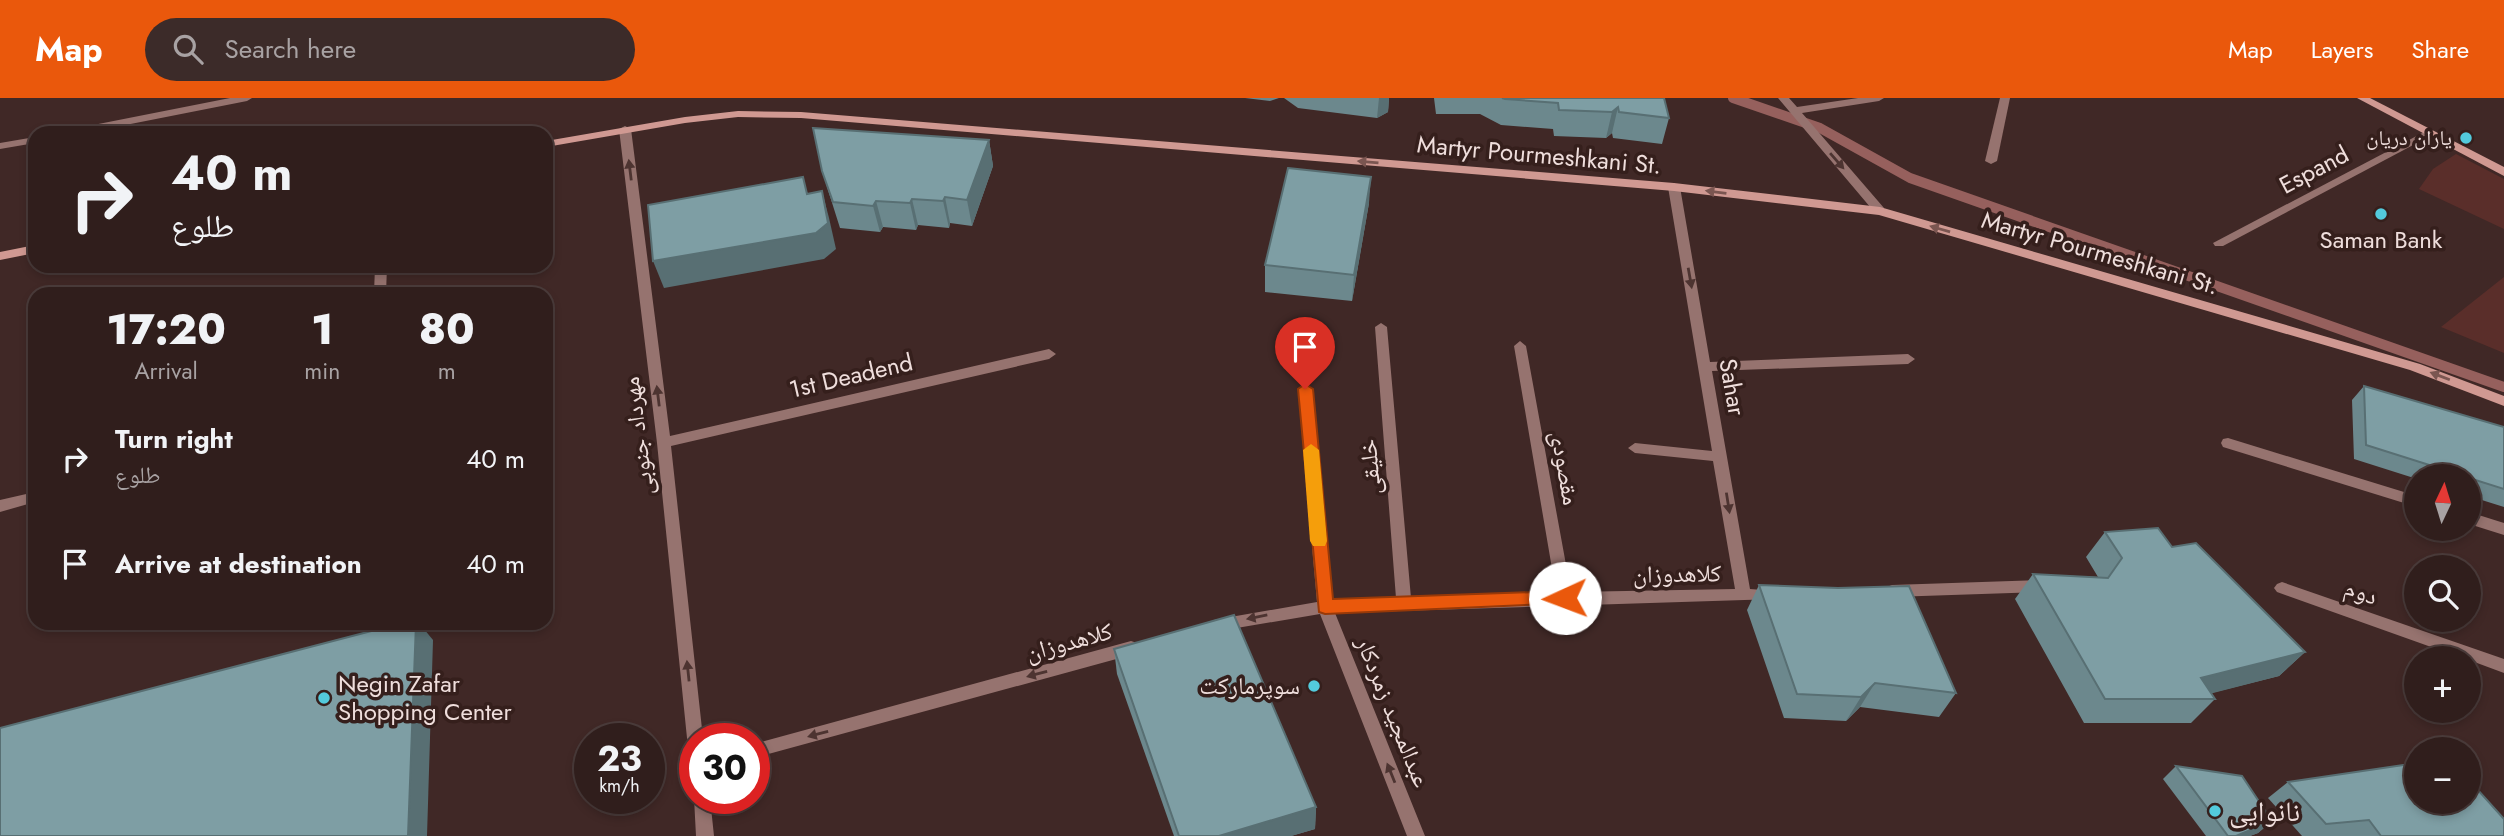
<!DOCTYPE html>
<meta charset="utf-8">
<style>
body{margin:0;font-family:Jost,"Noto Naskh Arabic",sans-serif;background:#3c2b29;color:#f1f3f6;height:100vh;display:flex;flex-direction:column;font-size:26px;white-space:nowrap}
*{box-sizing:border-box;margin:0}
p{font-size:23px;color:#a8a2a3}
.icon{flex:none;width:38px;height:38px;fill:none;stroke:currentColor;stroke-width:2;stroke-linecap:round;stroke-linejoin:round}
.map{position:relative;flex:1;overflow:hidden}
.panel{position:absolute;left:28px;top:189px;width:525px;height:343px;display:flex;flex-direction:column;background:#301e1c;border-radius:21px;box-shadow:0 4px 10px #0003,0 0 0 2px #4b3c3b}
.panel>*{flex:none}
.guide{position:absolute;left:28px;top:28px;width:525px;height:147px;border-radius:21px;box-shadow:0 4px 10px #0003,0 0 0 2px #4b3c3b;background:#301e1c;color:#f1f3f6;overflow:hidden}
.needle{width:46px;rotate:4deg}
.controls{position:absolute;left:2404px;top:366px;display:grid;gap:14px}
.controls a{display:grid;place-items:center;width:77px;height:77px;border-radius:50%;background:#301e1c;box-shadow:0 4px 10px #0003,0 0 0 2px #4b3c3b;font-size:35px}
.speed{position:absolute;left:574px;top:625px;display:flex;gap:14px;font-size:35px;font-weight:700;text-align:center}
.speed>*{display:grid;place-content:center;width:91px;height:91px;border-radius:50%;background:#301e1c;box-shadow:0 4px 10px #0003,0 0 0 2px #4b3c3b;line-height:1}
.speed small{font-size:18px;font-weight:400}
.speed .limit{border:10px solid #d22;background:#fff;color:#111}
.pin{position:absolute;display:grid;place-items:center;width:60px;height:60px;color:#fff;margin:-72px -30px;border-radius:50% 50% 50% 0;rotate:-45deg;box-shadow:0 0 7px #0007}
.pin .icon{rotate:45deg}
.me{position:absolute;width:77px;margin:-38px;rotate:268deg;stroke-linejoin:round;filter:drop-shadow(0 0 5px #0008)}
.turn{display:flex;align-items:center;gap:24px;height:147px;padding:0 28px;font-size:32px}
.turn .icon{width:91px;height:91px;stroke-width:2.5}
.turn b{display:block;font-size:49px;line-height:60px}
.eta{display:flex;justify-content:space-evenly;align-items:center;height:119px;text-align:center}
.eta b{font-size:42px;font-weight:800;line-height:49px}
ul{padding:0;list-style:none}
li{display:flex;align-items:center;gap:21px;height:105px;padding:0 28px}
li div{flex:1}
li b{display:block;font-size:26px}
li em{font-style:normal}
header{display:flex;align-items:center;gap:42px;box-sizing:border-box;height:98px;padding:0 35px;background:#ea580c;color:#fff}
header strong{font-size:33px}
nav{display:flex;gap:38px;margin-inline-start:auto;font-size:24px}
.search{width:490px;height:63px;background:#3c2b29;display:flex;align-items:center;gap:18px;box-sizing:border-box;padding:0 24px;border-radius:38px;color:#a8a2a3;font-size:26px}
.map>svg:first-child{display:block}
.green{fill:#5a2e2a}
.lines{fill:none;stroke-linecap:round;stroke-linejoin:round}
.stream{stroke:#96605d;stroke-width:10}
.street{fill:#96736f;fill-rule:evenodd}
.secondary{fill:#d09992;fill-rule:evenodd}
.wall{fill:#6c888d}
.shaded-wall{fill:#586f73}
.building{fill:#7e9ea4;stroke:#586f73;stroke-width:2}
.oneway{fill:#4d3431}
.oneway2{fill:#7b5651}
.route{fill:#ea580c;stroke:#983908;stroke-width:2}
.slow{fill:#f59e0b}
.poi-dot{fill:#53cadc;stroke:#351f1c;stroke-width:2.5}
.labels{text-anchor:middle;stroke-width:7;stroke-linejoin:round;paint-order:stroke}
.far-poi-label{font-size:21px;fill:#efdedc;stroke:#351f1c;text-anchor:end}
.street-label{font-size:24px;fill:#efdedc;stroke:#351f1c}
.poi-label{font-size:24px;fill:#efdedc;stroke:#351f1c}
.near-poi-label{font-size:28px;fill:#efdedc;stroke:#351f1c;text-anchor:start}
</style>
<header>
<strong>Map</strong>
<div class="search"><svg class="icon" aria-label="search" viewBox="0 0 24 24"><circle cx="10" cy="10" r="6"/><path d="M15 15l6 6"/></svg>Search here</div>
<nav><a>Map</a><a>Layers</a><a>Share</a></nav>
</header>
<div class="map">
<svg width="2504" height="738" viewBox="0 0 2504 738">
<rect width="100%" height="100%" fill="#402826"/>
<g class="green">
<path d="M2456,56L2504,81V131L2419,91L2433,71Z"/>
<path d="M2504,179V255L2441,229Z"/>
</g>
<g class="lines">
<path class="stream" d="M1733,0L1820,30L1910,80L2504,289"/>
<g class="street">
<path d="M230,0H252L247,3L85,35H62L68,32Z"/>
<path d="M1778,0H1789L1797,9L1858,0H1884L1879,3L1802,15L1884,110V116H1876Z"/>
<path d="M2000,0H2010L1997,63L1991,66L1985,63Z"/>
<path d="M625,28L631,31L670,338L1049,251L1056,256L1049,261L671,348L703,640H695V647L689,645L687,640L657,345L619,31Z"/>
<path d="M2428,32L2432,33V37L2223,148H2215L2213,145Z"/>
<path d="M35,39V45L0,51V45Z"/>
<path d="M1674,85L1680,89L1710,264L1908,256L1915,261L1908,266L1712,273L1750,491L1776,493L1779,497L1776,501L1335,515L1425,738H1407L1320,516L1219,533L1214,532L1211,527L1214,522L1219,521L1317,504L1298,291L1305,286L1312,291L1332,502L1396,500L1375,229L1381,225L1387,229L1411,500L1556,494L1514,248L1520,243L1526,248L1571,494L1735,491L1713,363L1635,355L1628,350L1635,345L1712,353L1668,89Z"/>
<path d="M375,168H387L386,196H374Z"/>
<path d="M2228,340L2417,398V409L2223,349L2221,345L2223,341Z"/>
<path d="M35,394V404L0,414V402Z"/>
<path d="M2469,414L2504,425V437L2469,426Z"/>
<path d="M2043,482L2048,484L2051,488L2048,492L2043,494L1892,499L1887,497L1884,493L1887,489L1892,487Z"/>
<path d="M2282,484L2504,561V575L2469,562V560H2462L2277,494L2274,490L2277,486Z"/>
<path d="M1131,543L1137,545L1139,550L1137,555L1131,557L754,660V646Z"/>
<path d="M695,697V700H710L714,738H696L694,700Z"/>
</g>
<g class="secondary">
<path d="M2357,0H2370L2504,69V78Z"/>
<path d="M738,13L801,14L1674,85L1880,109L2420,266L2504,298V308L2410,272L1879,117L1674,93L801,20L738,19L685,25L546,49V43L685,19Z"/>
<path d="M35,147V155L0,162V154Z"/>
</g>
</g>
<g class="wall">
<path d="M1245,0H1279L1270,3Z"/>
<path d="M1284,0H1389L1388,14L1377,20L1298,10Z"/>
<path d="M1434,0H1664L1669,20L1662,46L1613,40L1612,35L1606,40L1554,38L1553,31L1501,27L1480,16H1436Z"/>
<path d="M989,42L993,68L972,128L950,125L949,130L918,127L916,132L883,129L880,134L840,130L822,73Z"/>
<path d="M1369,105L1352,203L1265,194V167Z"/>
<path d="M2364,288L2504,329V409L2469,398V378H2417V381L2354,361L2352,302Z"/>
<path d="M2105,434L2172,449L2305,554L2279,578L2211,595L2215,601L2191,625H2084L2015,501L2033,476L2098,479L2086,459Z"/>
<path d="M1759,487L1956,595L1939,619L1860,609L1846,623L1784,620L1747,512Z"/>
<path d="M1114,551L1316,709L1315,731L1291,738H1174L1117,576Z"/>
<path d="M2176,668L2272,723L2258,735L2250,738H2206L2163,681Z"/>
<path d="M2288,684L2504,738H2302L2268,700Z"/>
</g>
<g class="shaded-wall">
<path d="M1379,0H1389L1388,14L1377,20Z"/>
<path d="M1618,9L1612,35L1606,40L1612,14Z"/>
<path d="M989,42L993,68L972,128L967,102Z"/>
<path d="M1371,79L1369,105L1352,203L1354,177Z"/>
<path d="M822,93L829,120L836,151L824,161L664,190L653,163Z"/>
<path d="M945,99L950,125L949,130L943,103Z"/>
<path d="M912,101L918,127L916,132L910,105Z"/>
<path d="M876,103L883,129L880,134L873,108Z"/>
<path d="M416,525H419L433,542L427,738H408Z"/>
<path d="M2305,554L2279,578L2190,601L2201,580Z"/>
<path d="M1875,585L1860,609L1846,623L1861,599Z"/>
<path d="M1316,709L1315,731L1291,738H1219Z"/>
<path d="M2272,723L2258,735L2250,738H2236Z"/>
</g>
<g class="building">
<path d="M1502,0H1664L1669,20L1619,14L1618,9L1612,14L1559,12L1558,5L1505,1Z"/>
<path d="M813,30L989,42L967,102L945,99L943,103L912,101L910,105L876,103L873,108L833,104L822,73Z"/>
<path d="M1288,70L1371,79L1354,177L1265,167Z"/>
<path d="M803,79L807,96L822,93L828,125L816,135L653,163L648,107Z"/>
<path d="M2364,288L2504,329V391L2469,380V378H2464L2366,347Z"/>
<path d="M2158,430L2172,449L2196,445L2305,554L2201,580L2215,601H2105L2033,476L2108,480L2122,460L2105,434Z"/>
<path d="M1759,487L1838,490L1909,488L1956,595L1875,585L1861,599L1797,596Z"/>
<path d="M1234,517L1316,709L1219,738H1179L1114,551Z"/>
<path d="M402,525H416L408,738H0V630Z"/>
<path d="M2417,665V704H2469V682L2504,721V738H2381L2369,722L2326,726L2288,684Z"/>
<path d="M2176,668L2242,678L2272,723L2236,738H2228Z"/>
</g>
<defs><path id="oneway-solid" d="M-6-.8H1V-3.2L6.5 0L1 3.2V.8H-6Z" transform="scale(1.75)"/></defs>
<g class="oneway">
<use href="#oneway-solid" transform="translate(1837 63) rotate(49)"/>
<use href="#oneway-solid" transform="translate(630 72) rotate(-97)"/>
<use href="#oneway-solid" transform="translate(1690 180) rotate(80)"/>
<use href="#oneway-solid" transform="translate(658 298) rotate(-97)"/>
<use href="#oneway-solid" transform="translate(1728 405) rotate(81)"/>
<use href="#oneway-solid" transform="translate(1257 519) rotate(169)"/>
<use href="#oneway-solid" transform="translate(688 573) rotate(-96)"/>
<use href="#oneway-solid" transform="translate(1037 576) rotate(165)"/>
<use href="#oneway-solid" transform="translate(818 636) rotate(165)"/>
<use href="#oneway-solid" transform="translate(1391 675) rotate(-112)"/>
</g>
<g class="oneway2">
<use href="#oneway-solid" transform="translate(1368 64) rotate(-175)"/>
<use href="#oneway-solid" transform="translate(1716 94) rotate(-173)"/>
<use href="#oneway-solid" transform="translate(1940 131) rotate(-164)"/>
<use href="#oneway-solid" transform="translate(2440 278) rotate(-159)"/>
</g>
<path class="route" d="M1305,286L1313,291L1333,501L1565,493L1571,495L1573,500L1571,505L1325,516L1319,514L1298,291Z"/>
<path class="slow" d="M1311,346L1319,352L1327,443L1325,448H1313L1310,443L1303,352Z"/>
<g class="poi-dot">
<circle cx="2466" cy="40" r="7"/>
<circle cx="2381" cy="116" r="7"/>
<circle cx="1314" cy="588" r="7"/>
<circle cx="324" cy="600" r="7"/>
<circle cx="2215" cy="713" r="7"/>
</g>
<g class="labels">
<g class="far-poi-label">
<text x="2452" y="47">یاران دریان</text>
</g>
<g class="street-label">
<text transform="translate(1539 57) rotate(5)" y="8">Martyr Pourmeshkani St.</text>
<text transform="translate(2314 72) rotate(-28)" y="8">Espand</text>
<text transform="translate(2100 155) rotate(16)" y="8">Martyr Pourmeshkani St.</text>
<text transform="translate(851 278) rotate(-13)" y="8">1st Deadend</text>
<text transform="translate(1732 289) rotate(80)" y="8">Sahar</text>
<text transform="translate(638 338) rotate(-97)" y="8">مهرداد جنوبی</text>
<text transform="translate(1370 369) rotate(-95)" y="8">خلیقی</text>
<text transform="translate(1565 370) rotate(80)" y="8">مقصودی</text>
<text transform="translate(1677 476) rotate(-1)" y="8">کلاهدوزان</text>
<text transform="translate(2361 494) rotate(19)" y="8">دوم</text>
<text transform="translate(1069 544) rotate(-15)" y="8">کلاهدوزان</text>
<text transform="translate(1393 614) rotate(68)" y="8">عبدالمجید زمردکار</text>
</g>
<g class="poi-label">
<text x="2381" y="150">Saman Bank</text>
<text x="338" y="594" text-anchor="start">Negin Zafar<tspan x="338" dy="28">Shopping Center</tspan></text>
<text x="1300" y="596" text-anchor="end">سوپرمارکت</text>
</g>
<g class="near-poi-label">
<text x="2229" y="723">نانوایی</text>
</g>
</g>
</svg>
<div class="controls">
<a><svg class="needle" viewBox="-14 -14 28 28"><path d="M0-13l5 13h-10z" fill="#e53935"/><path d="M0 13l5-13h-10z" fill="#a8a2a3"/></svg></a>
<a><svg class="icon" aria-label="search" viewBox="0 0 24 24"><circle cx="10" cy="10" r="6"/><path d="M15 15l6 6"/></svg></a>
<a>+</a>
<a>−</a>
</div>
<div class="speed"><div>23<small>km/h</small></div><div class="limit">30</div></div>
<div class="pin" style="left:1305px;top:291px;background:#d93025"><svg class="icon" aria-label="arrive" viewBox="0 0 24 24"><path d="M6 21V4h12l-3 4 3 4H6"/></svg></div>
<svg class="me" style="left:1565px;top:500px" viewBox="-20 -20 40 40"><circle r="19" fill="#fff"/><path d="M0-13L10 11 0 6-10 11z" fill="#ea580c"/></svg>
<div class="guide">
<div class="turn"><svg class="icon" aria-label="right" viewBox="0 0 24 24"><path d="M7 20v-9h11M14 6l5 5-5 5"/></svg><div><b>40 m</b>طلوع</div></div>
</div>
<section class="panel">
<div class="eta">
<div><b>17:20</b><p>Arrival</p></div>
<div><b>1</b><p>min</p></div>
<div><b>80</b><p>m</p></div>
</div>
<ul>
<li><svg class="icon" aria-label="right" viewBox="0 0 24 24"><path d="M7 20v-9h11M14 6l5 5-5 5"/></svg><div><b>Turn right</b><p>طلوع</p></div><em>40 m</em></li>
<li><svg class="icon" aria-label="arrive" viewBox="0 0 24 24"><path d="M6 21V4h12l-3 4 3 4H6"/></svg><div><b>Arrive at destination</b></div><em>40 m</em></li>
</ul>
</section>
</div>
